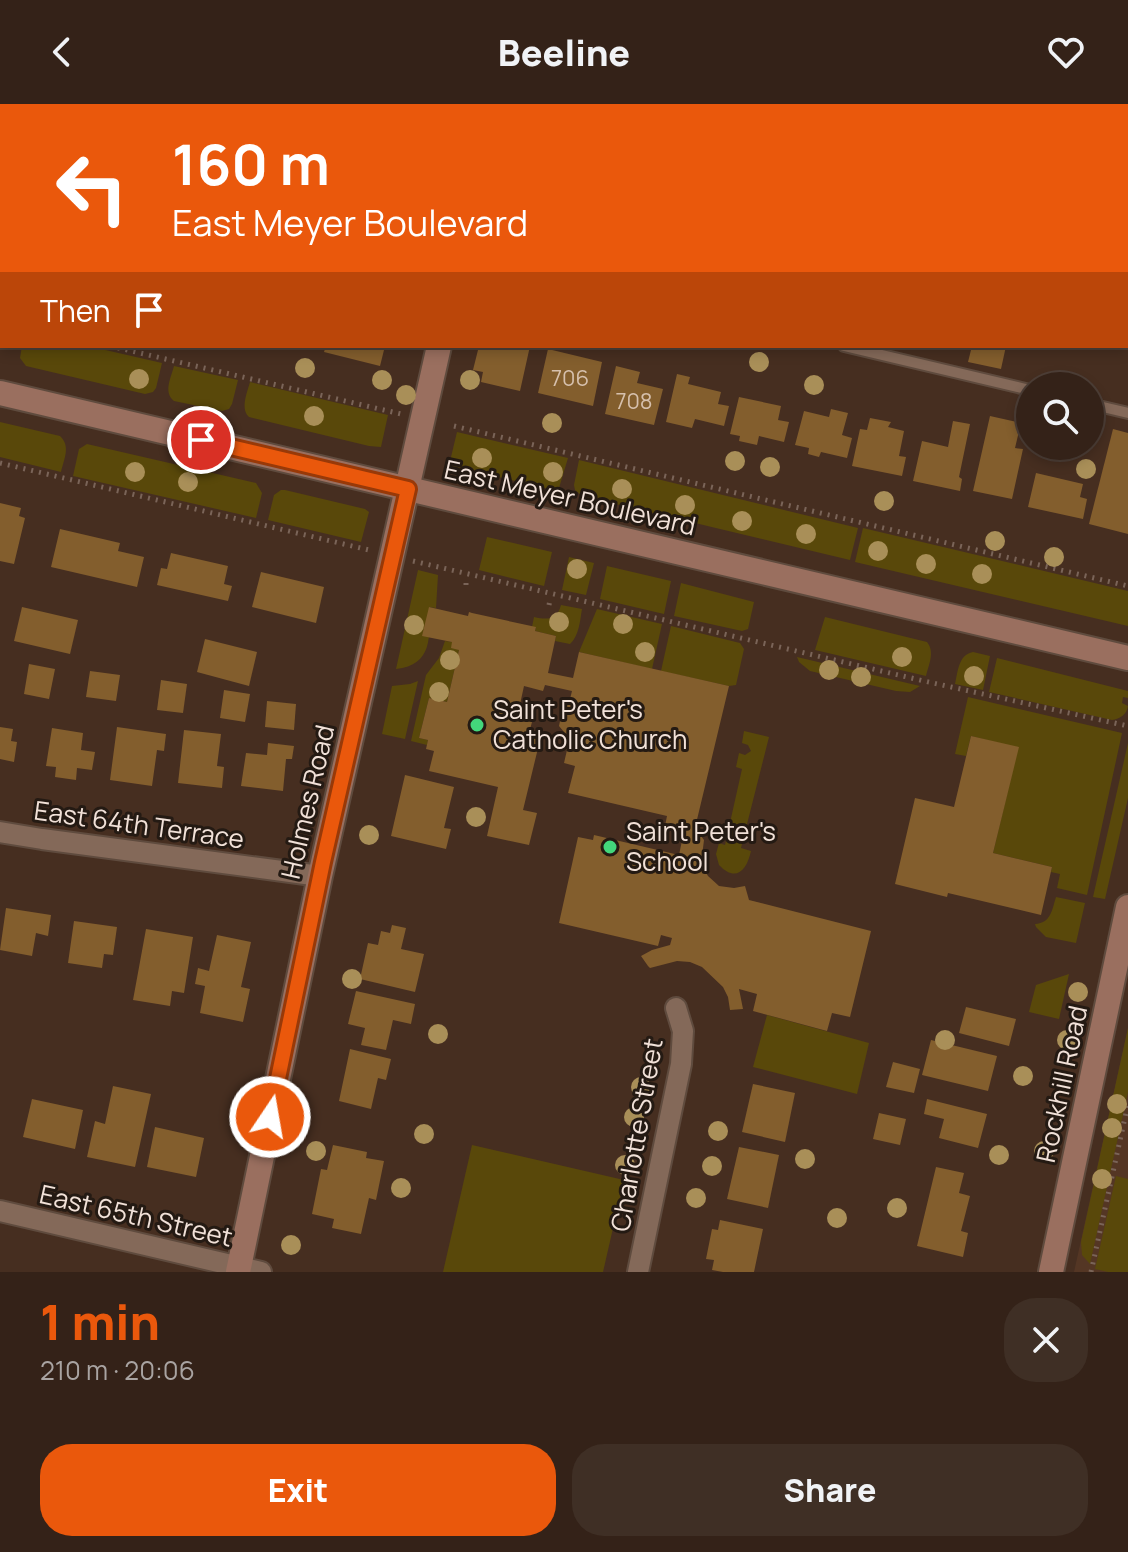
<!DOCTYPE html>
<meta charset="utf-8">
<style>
body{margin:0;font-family:Manrope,sans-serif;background:#3f2f25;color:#f1f3f6;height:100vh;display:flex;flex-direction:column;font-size:30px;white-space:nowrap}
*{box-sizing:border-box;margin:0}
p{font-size:26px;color:#a9a4a2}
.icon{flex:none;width:44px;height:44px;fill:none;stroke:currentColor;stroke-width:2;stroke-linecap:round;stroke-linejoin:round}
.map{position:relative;height:1168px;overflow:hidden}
.sheet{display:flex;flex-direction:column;background:#342218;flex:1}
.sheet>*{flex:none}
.top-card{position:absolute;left:0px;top:0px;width:1128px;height:244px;box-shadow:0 4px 12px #0003,0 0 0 2px #4e3f37;background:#ea580c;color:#fff;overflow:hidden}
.fabs{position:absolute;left:1016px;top:268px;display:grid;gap:16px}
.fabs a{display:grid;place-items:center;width:88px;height:88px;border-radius:50%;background:#342218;box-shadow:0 4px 12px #0003,0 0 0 2px #4e3f37;font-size:40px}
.pin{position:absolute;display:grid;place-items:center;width:68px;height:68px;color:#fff;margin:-34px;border:4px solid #fff;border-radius:50%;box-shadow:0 2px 8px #0007}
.me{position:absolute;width:88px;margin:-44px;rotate:12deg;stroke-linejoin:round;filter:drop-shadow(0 0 6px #0008)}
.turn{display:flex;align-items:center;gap:28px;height:168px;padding:0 40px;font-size:36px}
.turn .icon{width:104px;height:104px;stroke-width:2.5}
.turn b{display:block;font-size:56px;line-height:68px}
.then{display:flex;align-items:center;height:76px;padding:0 40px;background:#0003;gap:16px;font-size:30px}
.round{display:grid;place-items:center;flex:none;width:84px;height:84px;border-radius:32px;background:#3f2f25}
.headline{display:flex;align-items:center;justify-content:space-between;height:136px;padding:0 40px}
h1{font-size:48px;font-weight:800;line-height:60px;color:#ea580c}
.action{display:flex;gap:16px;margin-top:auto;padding:16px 40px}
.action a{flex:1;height:92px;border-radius:32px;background:#ea580c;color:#fff;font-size:32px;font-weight:800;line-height:92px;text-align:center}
.action a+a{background:#3f2f25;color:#f1f3f6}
header{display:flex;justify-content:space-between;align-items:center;height:104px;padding:0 40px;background:#342218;font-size:36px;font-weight:800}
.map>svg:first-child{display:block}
.built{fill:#543624}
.green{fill:#59480a}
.building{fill:#835e2d}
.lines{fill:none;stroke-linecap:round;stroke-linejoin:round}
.lane-casing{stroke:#5f4b3e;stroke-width:14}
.street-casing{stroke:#5f4b3e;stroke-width:24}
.secondary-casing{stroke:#5f4b3e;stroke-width:28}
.path{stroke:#7a6458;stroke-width:5;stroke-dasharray:2 6;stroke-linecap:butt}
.lane{stroke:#846959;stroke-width:10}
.street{stroke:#846959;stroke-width:20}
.secondary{stroke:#9a6f5f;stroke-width:24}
.tree{fill:#a98f58}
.route-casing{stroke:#983908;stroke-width:20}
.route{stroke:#ea580c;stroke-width:14}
.poi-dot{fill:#43d77b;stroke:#241a13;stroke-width:3}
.labels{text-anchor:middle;stroke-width:6;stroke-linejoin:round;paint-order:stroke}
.number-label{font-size:22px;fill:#d6c0ad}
.street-label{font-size:26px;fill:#f1e1d8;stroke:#241a13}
.poi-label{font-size:26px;fill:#f1e1d8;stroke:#241a13;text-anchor:start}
</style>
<header><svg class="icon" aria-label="back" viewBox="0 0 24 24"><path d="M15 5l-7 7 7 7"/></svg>Beeline<svg class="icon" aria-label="heart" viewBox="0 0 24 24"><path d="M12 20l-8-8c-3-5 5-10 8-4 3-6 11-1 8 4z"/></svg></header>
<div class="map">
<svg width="1128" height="1168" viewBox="0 0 1128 1168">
<rect width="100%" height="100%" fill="#462e20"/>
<path class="built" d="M1128,924V1168H1074Z"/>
<g class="green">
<path d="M22,242H88L162,259L156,284L153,288L145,290L26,262L20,254Z"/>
<path d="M174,262L238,276L232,300L229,305L222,307L174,297C163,288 171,274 174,262Z"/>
<path d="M250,278L388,311L381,343L369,342L249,313C240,305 247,289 250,278Z"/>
<path d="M0,318L60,332C71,342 64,355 61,368L0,353Z"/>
<path d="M457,328L568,354L559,384L549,385L452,362L451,353Z"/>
<path d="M87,340L256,379L262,389L256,414L73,372L79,345Z"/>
<path d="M579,356L858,424L850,456L582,392L575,386L574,381Z"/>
<path d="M281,386H285L365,405L369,408L361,438L268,416L274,391Z"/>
<path d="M863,424L1128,487V522L855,458Z"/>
<path d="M487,433L552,448L544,482L479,466Z"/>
<path d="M569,453L594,459L586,491L562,486Z"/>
<path d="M607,462L671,477L664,510L600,495Z"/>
<path d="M418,466L438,471L436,504L429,503C430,532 433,561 396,565Z"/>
<path d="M681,479L754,498L748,525L742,527L674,512Z"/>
<path d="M561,501L582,505C580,517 579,532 570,540L555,537L556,532L535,527L536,524L532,523L534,513C548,516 557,516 561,501Z"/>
<path d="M597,505L662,520L652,565L579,548Z"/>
<path d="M825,513L927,538C935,548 929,560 926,572L815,546Z"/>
<path d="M671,522L740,539L744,545L736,581L729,582L661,567Z"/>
<path d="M445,537L452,538L459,546L447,598L429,594L419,634L428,636L427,641L411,637L426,571L439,554Z"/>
<path d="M973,548L990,552L983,586L955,580C958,568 958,551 973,548Z"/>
<path d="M797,553L920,582L910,588L896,587L810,567L799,558Z"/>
<path d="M997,554L1128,587V594L1123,593L1122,599L1128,602C1127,610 1120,615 1112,616L989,588Z"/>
<path d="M418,577L405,635L382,630L392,582L410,580Z"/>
<path d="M968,593L1122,629L1087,791L1057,784L1060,770L1051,768L1052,763L993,749L1018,644L971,632L966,652L955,650Z"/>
<path d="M744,627L769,633L741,744L751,747C747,766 736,779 719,761L716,750L719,739L725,741L742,665L736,663L739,649L745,651L751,647L748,641L742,639Z"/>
<path d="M1128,639V694L1105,795L1093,793Z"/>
<path d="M1056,793L1085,799L1076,839L1046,833L1036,823L1035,820C1051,819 1052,806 1056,793Z"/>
<path d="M1069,870L1059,915L1029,908L1036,881Z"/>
<path d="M767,911L869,939L857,990L753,963Z"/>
<path d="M1128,924V988L1090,1160L1082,1151L1081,1138Z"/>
<path d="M472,1041L624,1076L603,1168H443Z"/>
<path d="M1116,1072L1128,1075V1168H1108L1095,1165Z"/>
</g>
<g class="building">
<path d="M326,242H385L380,262L324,248Z"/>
<path d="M479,242H530L520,287L481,278L483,268L473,266Z"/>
<path d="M972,242H1006L1001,265L968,258Z"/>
<path d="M548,245L602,258L593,302L538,289Z"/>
<path d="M616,262L640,268L637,279L663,285L654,321L605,310Z"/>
<path d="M677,270L690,273L688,280L721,288L718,300L729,302L724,322L695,315L692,324L666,318Z"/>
<path d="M739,293L781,302L778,316L789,318L784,338L759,332L757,341L739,337L740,332L730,330Z"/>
<path d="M831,305L848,309L842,331L852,334L847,354L821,348L819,353L808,350L809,344L795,341L804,307L829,313Z"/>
<path d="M990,312L1021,319L1015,344L1023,345L1012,395L973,387Z"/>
<path d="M870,314L891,318L888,323L904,327L899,352L906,353L902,372L852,362L860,325L867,326Z"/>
<path d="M953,317L970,320L959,373L962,375L960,387L913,377L922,337L948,343Z"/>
<path d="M1113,325L1128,329V430L1089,420Z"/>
<path d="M1036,369L1083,380L1080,393L1087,395L1083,415L1028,403Z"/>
<path d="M0,399L21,404L19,412L25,414L14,460L0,457Z"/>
<path d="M60,425L120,439L118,447L144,453L137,483L51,463Z"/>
<path d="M171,449L228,462L224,480L232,482L228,497L157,481L161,464L167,465Z"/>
<path d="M261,468L324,483L316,519L252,503Z"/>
<path d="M22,503L78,516L70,550L14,537Z"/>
<path d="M429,503L468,512L469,508L472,509L536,523L535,527L556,532L548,569L573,574L579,548L729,582L695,724L704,736L701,760L708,772L719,782L734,784L745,782L749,796L871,827L850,913L832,909L827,927L753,907L757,890L739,885L743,905L730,906L728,893L723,883L702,863L690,858L677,857L650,864L648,862L641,852L652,846L670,841L672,834L661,831L658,842L559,819L578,733L593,736L594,731L679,751L684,727L665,722L667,712L568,689L575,662L564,659L567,646L560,645L564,628L559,622L564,598L570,595L572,587L545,581L543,587L524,582L517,614L532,618L528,633L540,636L523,706L537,709L529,741L487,732L498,683L429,667L434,647L426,645L428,636L419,634L429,594L447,598L459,546L451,544L452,538L422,532Z"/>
<path d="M205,535L257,548L249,582L197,568Z"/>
<path d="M29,560L55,565L49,595L24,590Z"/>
<path d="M90,567L120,571L116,597L86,593Z"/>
<path d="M161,576L187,580L183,609L157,606Z"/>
<path d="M224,586L250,590L245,618L220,614Z"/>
<path d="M267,597L296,600L294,626L265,623Z"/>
<path d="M0,623L13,625L11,637L17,638L14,658L0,655Z"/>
<path d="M117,623L166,630L164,647L157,646L152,682L110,676Z"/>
<path d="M52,624L83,629L81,646L95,648L92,666L77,664L76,676L55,673L56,663L46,662Z"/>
<path d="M184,626L221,630L217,662L224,663L222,684L178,679Z"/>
<path d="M971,632L1019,643L993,749L1052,763L1041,811L948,789L947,793L895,780L915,694L954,703Z"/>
<path d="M268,639L294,642L292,655H286L283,687L241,682L246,649L267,651Z"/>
<path d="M405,671L454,683L444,724L451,725L446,745L391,732Z"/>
<path d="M6,804L51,811L48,832L36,829L32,852L0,846Z"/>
<path d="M74,817L117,823L113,851L104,850L102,864L68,859Z"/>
<path d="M392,821L406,824L401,845L424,850L415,888L360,875L368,839L378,841L381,827L390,829Z"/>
<path d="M146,825L193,833L184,889L172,887L170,902L133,896Z"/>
<path d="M217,831L251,838L241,883L250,885L243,918L200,909L205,882L195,880L198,864L209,867Z"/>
<path d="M356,887L415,900L411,920L393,916L386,946L361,941L365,924L348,920Z"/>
<path d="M966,903L1016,915L1009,942L959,929Z"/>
<path d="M931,936L997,952L988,987L922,971Z"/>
<path d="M350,945L391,955L386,976L378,974L371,1005L339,997Z"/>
<path d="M893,958L920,965L914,989L886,983Z"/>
<path d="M753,980L795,989L785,1038L742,1028Z"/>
<path d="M113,982L151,990L135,1063L87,1053L95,1017L105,1020Z"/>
<path d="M32,995L83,1006L75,1045L23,1033Z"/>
<path d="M927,995L987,1010L978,1044L939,1034L944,1015L924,1010Z"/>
<path d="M879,1009L906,1015L900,1041L873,1035Z"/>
<path d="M155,1023L204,1034L196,1073L147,1063Z"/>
<path d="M333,1041L367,1048L366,1054L384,1057L376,1096L369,1094L361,1130L332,1124L334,1115L312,1110L321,1065L327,1066Z"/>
<path d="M739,1043L779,1051L768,1104L727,1095Z"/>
<path d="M936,1063L964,1069L959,1089L970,1092L961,1127L968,1129L963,1153L917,1142Z"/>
<path d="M720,1116L763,1125L754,1168H723L712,1166L714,1156L706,1155L712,1125L718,1126Z"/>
</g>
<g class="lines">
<g class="lane-casing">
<g id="lane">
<path d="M844,242L1030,286"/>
<path d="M1090,300L1128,309"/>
</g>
</g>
<g class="street-casing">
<g id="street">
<path d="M659,0L667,2"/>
<path d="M1126,110H1128"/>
<path d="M0,728L42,735L320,772"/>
<path d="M0,1107L261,1168"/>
<path d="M638,1168L681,960L683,927L676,904"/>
</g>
</g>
<g class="secondary-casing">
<g id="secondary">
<path d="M491,2L492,0"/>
<path d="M0,289L1128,554"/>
<path d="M238,1168L320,772L439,242"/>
<path d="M1051,1168L1128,803"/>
</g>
</g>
<g class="path">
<path d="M0,215L2,216"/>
<path d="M110,242L401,310"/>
<path d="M454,322L1128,482"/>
<path d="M0,359L369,446"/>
<path d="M413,457L924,577L1128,622"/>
<path d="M466,481V477"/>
<path d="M549,501L550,496"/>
<path d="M1091,1168L1128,1000"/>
</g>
<use href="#lane" class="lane"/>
<use href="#street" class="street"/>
<use href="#secondary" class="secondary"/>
</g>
<g class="tree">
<circle cx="759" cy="258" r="10"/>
<circle cx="305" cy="264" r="10"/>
<circle cx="139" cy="275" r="10"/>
<circle cx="382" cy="276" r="10"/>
<circle cx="470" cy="276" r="10"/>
<circle cx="814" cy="281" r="10"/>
<circle cx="406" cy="291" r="10"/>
<circle cx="314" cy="312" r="10"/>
<circle cx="552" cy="319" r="10"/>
<circle cx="482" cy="354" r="10"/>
<circle cx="735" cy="357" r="10"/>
<circle cx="770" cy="363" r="10"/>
<circle cx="1086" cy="365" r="10"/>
<circle cx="135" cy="368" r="10"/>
<circle cx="553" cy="368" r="10"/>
<circle cx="188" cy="378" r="10"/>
<circle cx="622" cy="385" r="10"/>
<circle cx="884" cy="397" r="10"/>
<circle cx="685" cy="401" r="10"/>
<circle cx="742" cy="417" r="10"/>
<circle cx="806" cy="430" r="10"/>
<circle cx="995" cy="437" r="10"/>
<circle cx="878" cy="447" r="10"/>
<circle cx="1054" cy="453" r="10"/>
<circle cx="926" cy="460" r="10"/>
<circle cx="577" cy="465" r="10"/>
<circle cx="982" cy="470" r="10"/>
<circle cx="559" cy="518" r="10"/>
<circle cx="623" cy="520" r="10"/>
<circle cx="414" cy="521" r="10"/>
<circle cx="645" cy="548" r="10"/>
<circle cx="902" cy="553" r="10"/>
<circle cx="450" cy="556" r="10"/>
<circle cx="829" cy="566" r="10"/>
<circle cx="974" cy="572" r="10"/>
<circle cx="861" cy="573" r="10"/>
<circle cx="439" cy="588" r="10"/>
<circle cx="476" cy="713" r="10"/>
<circle cx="369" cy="731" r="10"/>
<circle cx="352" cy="875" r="10"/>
<circle cx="1078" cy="888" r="10"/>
<circle cx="438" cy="930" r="10"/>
<circle cx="945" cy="936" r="10"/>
<circle cx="1067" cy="936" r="10"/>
<circle cx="1023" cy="972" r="10"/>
<circle cx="641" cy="983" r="10"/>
<circle cx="1117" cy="1000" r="10"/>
<circle cx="634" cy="1013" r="10"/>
<circle cx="1112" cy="1024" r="10"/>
<circle cx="718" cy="1027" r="10"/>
<circle cx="424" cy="1030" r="10"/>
<circle cx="316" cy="1047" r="10"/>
<circle cx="1044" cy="1047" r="10"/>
<circle cx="999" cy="1051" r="10"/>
<circle cx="805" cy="1055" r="10"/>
<circle cx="625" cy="1061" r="10"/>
<circle cx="712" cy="1062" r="10"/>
<circle cx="1102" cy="1075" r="10"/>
<circle cx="401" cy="1084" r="10"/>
<circle cx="696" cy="1094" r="10"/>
<circle cx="897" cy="1104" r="10"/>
<circle cx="837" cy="1114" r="10"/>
<circle cx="291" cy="1141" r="10"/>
</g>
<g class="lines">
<g class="route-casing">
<path id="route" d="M201,336L408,385L323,758L270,1013"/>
</g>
<use href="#route" class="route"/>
</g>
<g class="poi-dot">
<circle cx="477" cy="621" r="8"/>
<circle cx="610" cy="743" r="8"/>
</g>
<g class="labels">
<g class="number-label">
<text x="570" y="282">706</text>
<text x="634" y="305">708</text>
</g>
<g class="street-label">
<text transform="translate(570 394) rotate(13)" y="9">East Meyer Boulevard</text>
<text transform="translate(308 698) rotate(-77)" y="9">Holmes Road</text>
<text transform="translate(139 721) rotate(8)" y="9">East 64th Terrace</text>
<text transform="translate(1062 980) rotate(-78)" y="9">Rockhill Road</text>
<text transform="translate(637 1031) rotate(-80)" y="9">Charlotte Street</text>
<text transform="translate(136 1112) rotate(13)" y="9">East 65th Street</text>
</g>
<g class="poi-label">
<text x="493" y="615">Saint Peter's<tspan x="493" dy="30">Catholic Church</tspan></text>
<text x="626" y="737">Saint Peter's<tspan x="626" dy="30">School</tspan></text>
</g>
</g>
</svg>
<div class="fabs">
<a><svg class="icon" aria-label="search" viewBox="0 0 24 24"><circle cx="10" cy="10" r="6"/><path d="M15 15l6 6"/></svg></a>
</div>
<div class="pin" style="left:201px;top:336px;background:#d93025"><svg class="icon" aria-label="arrive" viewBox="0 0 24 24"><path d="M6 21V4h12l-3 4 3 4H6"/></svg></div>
<svg class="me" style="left:270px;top:1013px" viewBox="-20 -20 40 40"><circle r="17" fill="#ea580c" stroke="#fff" stroke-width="3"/><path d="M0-11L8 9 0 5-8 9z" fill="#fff"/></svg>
<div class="top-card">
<div class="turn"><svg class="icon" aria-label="left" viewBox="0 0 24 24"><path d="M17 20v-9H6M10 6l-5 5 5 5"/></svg><div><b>160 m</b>East Meyer Boulevard</div></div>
<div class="then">Then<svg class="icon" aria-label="arrive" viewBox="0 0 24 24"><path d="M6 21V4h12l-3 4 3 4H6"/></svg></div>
</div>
</div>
<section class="sheet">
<div class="headline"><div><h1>1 min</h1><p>210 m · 20:06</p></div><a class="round"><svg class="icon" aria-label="close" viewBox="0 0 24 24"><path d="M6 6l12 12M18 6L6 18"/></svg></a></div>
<div class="action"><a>Exit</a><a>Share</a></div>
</section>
